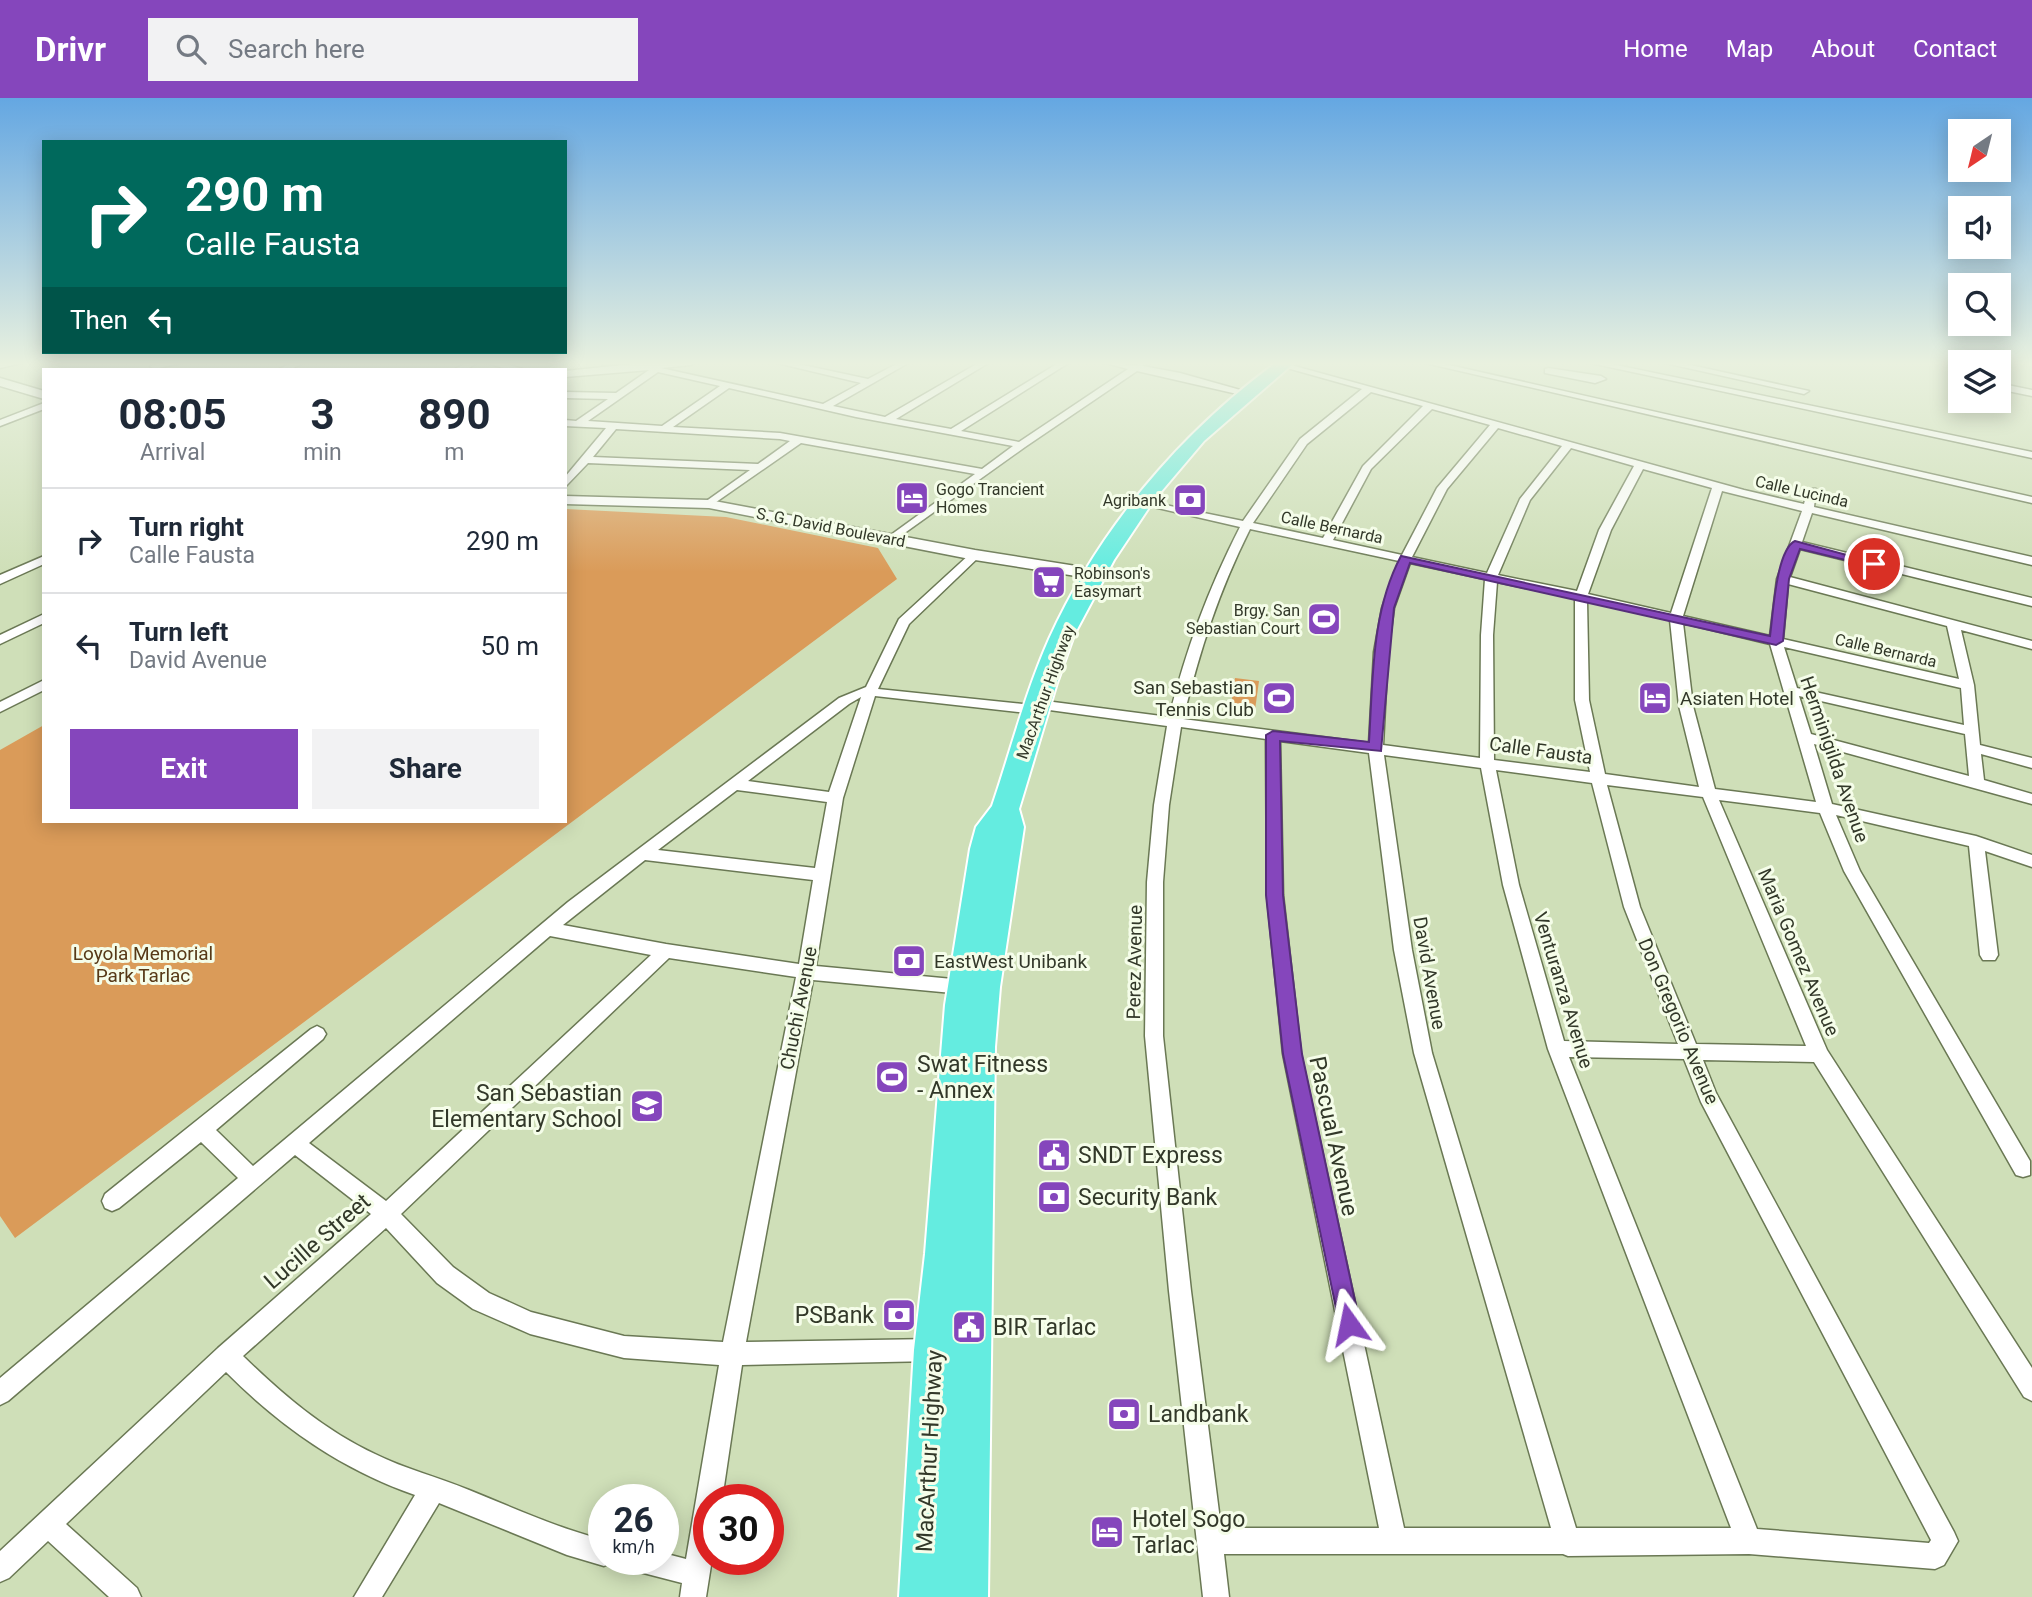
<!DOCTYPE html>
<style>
body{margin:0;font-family:Roboto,sans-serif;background:#f2f2f3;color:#1f2937;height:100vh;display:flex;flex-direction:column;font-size:26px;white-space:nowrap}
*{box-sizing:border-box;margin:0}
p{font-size:23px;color:#747a83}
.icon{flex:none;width:38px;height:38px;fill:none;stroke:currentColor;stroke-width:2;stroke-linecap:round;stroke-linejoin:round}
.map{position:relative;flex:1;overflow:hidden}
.drawer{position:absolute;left:42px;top:270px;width:525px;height:455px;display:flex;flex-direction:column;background:#fff;border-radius:0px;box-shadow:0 4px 18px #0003}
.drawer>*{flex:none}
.guide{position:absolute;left:42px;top:42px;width:525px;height:214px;border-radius:0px;box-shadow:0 4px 18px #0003;background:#00695c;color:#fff;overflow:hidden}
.needle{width:46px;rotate:215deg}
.controls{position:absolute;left:1948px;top:21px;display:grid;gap:14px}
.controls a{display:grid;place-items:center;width:63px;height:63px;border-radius:0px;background:#fff;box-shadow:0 4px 18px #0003;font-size:35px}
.speed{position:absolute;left:588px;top:1386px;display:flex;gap:14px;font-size:35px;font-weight:700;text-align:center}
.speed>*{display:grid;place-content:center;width:91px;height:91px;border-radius:50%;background:#fff;box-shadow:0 4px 18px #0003;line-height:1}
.speed small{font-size:18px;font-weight:400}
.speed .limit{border:10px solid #d22;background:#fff;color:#111}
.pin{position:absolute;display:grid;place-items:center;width:60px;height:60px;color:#fff;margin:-30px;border:4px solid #fff;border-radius:50%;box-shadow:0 2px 7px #0007}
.me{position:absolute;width:77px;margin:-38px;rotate:348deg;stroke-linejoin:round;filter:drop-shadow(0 0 5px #0008)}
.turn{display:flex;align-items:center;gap:24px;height:147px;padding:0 28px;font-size:32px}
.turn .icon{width:91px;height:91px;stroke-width:2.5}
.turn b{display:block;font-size:49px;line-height:60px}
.then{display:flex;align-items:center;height:66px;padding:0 28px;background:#0003;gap:14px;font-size:26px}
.eta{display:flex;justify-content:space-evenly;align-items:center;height:119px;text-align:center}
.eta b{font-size:42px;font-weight:700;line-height:49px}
.primary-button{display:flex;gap:14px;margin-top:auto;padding:14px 28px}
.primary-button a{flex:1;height:80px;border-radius:0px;background:#8546bc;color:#fff;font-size:28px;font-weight:700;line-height:80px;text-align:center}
.primary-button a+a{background:#f2f2f3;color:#1f2937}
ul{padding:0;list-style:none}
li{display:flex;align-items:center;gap:21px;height:105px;padding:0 28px;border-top:2px solid #e0e1e3}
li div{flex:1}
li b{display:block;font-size:26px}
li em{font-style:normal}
header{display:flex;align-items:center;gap:42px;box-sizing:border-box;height:98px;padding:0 35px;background:#8546bc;color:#fff}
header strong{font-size:33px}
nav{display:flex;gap:38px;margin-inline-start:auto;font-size:24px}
.search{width:490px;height:63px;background:#f2f2f3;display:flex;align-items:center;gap:18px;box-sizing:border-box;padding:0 24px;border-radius:0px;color:#747a83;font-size:26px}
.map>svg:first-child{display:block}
.green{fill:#da9b59}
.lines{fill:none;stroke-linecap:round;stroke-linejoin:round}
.minor-casing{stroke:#6a7854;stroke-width:3}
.tertiary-casing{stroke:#6a7854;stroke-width:3}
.trunk-casing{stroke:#fff;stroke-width:4}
.minor{fill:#fff;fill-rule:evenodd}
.tertiary{fill:#fff;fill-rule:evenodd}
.trunk{fill:#64ece0;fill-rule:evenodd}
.route{fill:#8546bc;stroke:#562e7a;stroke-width:2}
.labels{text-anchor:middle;stroke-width:6;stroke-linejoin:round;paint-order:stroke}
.far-poi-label{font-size:16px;fill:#323829;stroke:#f5fde9;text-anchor:start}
.far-street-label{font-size:16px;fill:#323829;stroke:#f5fde9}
.poi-label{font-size:19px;fill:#323829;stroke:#f5fde9;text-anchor:start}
.street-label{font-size:19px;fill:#323829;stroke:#f5fde9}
.park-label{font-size:19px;fill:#573917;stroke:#f5fde9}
.near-poi-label{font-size:23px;fill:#323829;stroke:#f5fde9;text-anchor:start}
.near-street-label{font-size:23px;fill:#323829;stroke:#f5fde9}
</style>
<header>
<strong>Drivr</strong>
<div class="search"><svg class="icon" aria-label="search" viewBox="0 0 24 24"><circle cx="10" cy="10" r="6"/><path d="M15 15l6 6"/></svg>Search here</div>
<nav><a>Home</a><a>Map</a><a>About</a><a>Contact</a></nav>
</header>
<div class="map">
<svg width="2032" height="1499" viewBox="0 0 2032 1499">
<rect width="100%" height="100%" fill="#cfdfb8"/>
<g class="green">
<path d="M565,411L726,419L878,450L897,481L15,1140L0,1118V652L44,627V723H565Z"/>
<path d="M1235,580L1259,583L1255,612L1231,608Z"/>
<path d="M1269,585L1293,588L1290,616L1265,613Z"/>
</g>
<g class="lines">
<g class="minor-casing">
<g id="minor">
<path d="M0,264H25L0,270Z"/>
<path d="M164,264H185L154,271L150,268Z"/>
<path d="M294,264H306L291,271H279Z"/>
<path d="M468,264H479L467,271H455Z"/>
<path d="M483,264H498L523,271H507Z"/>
<path d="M695,264L691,267L661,270L823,306L861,285L773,264H789L868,281L900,264H910L833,308L885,319L980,264H990L896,321L951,331L1060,264H1070L961,333L1019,344L1128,271L1102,264L1134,267L1148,264L1143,268L1180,275L1251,295L1246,298L1137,273L1025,349L892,444L888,443V439L975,376L801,345L709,409L704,406L705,404L750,372L588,365L565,389V379L606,330L565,328V322L576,323L608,301L565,300V294L616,295L649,272L565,279V273L642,265ZM658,274L720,288L662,328L588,323ZM729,290L856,319L1013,348L982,371L780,335L673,329ZM616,331L780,341L790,343L758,366L593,359Z"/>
<path d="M1280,264L1744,392L1804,406L1808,391H1816L1814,409L2032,459V467L1812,415L1802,444L2032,500V508L1800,451L1790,479L2032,543V551L1961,532L1974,587L1980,647L2032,660V670L1981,656L1984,682L2032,696V706L1814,646L1832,706L1976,738L2032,757V769L1985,753L1998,857L1995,862H1983L1980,857L1969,748L1836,717L1860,773L2030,1063V1077L2023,1079L2016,1077L1844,773L1820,715L1719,702L1827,952L2032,1270V1303L2024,1299L1814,964L1703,962L1716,995L1954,1434L1958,1443L1944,1467L1935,1471L1749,1456L1568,1458L1563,1456H1224L1229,1499H1203L1169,1193L1145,938L1147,784L1154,707L1167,628L1042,611L1041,615L1036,616L875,598L843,700L816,868L963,882L969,884L972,889L969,894L963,896L813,882L746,1244L934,1241L942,1244L945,1252L942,1260L934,1263L742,1267L722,1402H709V1461H712L706,1499H680L682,1485L624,1470L620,1461H663V1455L686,1461L719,1267L624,1260L530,1236L473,1211L437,1185L386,1130L243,1258C282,1296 325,1333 375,1356C405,1371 438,1379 469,1392C514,1410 557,1430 604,1442V1461H614L613,1464L604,1468L567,1457L439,1405L382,1499H354L415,1397C341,1371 281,1329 226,1274L66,1426L137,1490L141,1499H109L48,1443L9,1480L0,1484V1453L218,1250L371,1116L295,1057L8,1303L0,1307V1280L238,1080L201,1044L119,1110L112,1113L105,1110L102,1103L105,1096L311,931L317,928L323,931L326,936L323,941L216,1032L253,1068L568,804L839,600L866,589L899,521L971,455L975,454L981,457L909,526L878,591L1032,607L1033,603L1038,602L1169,619C1187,549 1207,494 1240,429L1136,405L1141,402L1243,423L1300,341L1362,291L1280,268ZM1371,294L1423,308L1363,368L1323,440L1253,425L1307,346ZM1432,311L1490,327L1437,390L1402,457L1333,442L1371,371ZM1498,330L1562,348L1520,401L1487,475L1412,459L1447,391ZM1571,350L1634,368L1599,432L1577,493L1498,477L1530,402ZM1643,371L1712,390L1671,515L1588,496L1611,432ZM1722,393L1802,413L1777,481L1770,538L1683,518ZM1250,431L1399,463L1382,510L1374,554L1369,645L1183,621C1200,552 1218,495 1250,431ZM1410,465L1485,481L1481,537L1480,660L1383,647L1388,554L1394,510ZM1497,484L1575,500V602L1590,674L1494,662L1493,537ZM1788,486L1947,528L1959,581L1783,541ZM1587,503L1670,522L1679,608L1699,689L1605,676L1589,602ZM1683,525L1770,546L1816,704L1715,691L1693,608ZM1784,549L1961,590L1964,627L1797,590ZM1799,598L1965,636L1969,678L1811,636ZM861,599L829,694L748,683L849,606ZM1181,629L1266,641L1267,797L1283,956L1379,1430H1221L1191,1193L1163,938V784L1169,707ZM1280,643L1369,655L1394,852L1414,955L1551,1430H1404L1301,956L1283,797ZM1384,657L1481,670L1503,787L1548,951L1731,1430H1576L1432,955L1412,852ZM1496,672L1592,685L1624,809L1678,946L1564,943L1519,787ZM1607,687L1703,699L1806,948L1696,946L1640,809ZM737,692L827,704L815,770L658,752ZM645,762L813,782L799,866L666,846L563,827ZM550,838L651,857L386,1103L309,1045ZM669,860L796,879L723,1244L624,1238L531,1214L489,1195L453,1169L401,1116ZM1569,959L1684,961L1701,1004L1931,1442L1929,1445L1757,1431Z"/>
<path d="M1421,264H1436L2032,399V405Z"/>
<path d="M1586,264H1602L2032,354V360Z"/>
<path d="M1661,264H1677L1809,293L1804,296Z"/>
<path d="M1548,270L1601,278L1606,281L1595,285L1545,275V271Z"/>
<path d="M1998,285L2032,292V298L1998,291Z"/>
<path d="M44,305V311L0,328V322Z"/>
<path d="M44,458V466L0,486V477Z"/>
<path d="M44,516V525L0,546V537Z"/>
<path d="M44,582V592L0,614V604Z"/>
</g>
</g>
<g class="tertiary-casing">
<g id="tertiary">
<path d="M0,280L44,293V301L0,288Z"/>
<path d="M565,398L709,402L975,452L1095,471L1103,476L1095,481L975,462L709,410L565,406Z"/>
</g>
</g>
<g class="trunk-casing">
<path id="trunk" d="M1277,264H1295L1204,343L1154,402L1114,462L1074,537L1057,585L1019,711L1024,729L1000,889L995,949L988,1499H899L914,1252L925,1156L945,907L970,751L976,729L992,708C1011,652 1025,595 1049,541C1099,431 1180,335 1277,264Z"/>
</g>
<use href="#minor" class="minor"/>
<use href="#tertiary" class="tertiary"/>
<use href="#trunk" class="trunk"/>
</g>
<linearGradient id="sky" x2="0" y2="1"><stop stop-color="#64a7e2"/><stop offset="0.56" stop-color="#e9f1df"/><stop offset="1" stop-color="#e9f1df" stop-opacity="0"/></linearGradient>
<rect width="2032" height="474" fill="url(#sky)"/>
<path class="route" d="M1795,443L1880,466L1874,469L1800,451L1789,481L1783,543L1776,547L1410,465L1394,510L1381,653L1280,643L1283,797L1302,956L1360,1226L1357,1234L1349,1237L1341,1234L1283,956L1266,797V637L1273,633L1369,644C1373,582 1371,514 1401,458L1770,538C1773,517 1776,452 1795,443Z"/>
<defs>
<g id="hotel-square" transform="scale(1.75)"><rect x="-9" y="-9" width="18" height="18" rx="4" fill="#8546bc" stroke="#f5fde9"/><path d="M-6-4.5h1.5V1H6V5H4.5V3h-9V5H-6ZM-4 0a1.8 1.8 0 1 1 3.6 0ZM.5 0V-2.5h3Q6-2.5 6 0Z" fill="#fff"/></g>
<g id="bank-square" transform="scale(1.75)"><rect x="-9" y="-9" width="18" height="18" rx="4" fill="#8546bc" stroke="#f5fde9"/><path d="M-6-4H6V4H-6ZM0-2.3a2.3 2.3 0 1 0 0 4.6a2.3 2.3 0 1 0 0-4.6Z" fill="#fff"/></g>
<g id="supermarket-square" transform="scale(1.75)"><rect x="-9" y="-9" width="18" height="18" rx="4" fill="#8546bc" stroke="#f5fde9"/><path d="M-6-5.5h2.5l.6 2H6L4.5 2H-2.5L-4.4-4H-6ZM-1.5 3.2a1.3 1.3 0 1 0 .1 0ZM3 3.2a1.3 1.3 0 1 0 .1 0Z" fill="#fff"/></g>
<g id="stadium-square" transform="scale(1.75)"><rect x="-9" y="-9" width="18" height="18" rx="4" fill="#8546bc" stroke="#f5fde9"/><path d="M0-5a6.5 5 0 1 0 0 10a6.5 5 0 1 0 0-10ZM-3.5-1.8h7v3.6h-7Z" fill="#fff"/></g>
<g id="school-square" transform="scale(1.75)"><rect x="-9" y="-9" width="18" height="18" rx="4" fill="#8546bc" stroke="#f5fde9"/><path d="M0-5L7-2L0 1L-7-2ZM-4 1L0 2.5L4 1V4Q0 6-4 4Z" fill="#fff"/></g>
<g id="civic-square" transform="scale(1.75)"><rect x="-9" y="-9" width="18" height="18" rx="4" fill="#8546bc" stroke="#f5fde9"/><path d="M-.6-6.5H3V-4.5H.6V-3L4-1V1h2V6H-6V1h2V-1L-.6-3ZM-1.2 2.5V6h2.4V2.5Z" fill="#fff"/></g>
</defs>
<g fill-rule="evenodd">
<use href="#hotel-square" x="912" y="400"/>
<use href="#bank-square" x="1190" y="402"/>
<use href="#supermarket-square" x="1049" y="484"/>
<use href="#stadium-square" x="1324" y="521"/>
<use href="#stadium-square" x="1279" y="600"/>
<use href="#hotel-square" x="1655" y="600"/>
<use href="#bank-square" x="909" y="863"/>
<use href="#stadium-square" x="892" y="979"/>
<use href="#school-square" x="647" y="1008"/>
<use href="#civic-square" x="1054" y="1057"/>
<use href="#bank-square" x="1054" y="1099"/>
<use href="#bank-square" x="899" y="1217"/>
<use href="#civic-square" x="969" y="1229"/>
<use href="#bank-square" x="1124" y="1316"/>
<use href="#hotel-square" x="1107" y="1434"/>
</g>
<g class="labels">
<g class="far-poi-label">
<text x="936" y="397">Gogo Trancient<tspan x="936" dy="18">Homes</tspan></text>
<text x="1166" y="408" text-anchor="end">Agribank</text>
<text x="1074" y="481">Robinson's<tspan x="1074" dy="18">Easymart</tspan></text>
<text x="1300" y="518" text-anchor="end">Brgy. San<tspan x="1300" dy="18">Sebastian Court</tspan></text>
</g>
<g class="far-street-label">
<text transform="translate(1802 393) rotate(13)" y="6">Calle Lucinda</text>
<text transform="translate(831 429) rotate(11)" y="6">S. G. David Boulevard</text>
<text transform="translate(1332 429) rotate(12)" y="6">Calle Bernarda</text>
<text transform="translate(1886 552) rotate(13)" y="6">Calle Bernarda</text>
<text transform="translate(1045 594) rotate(-70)" y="6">MacArthur Highway</text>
</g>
<g class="poi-label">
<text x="1254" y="596" text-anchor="end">San Sebastian<tspan x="1254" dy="22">Tennis Club</tspan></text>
<text x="1680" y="607">Asiaten Hotel</text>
<text x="934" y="870">EastWest Unibank</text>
</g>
<g class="street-label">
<text transform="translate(1541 652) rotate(8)" y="7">Calle Fausta</text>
<text transform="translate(1835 661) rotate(71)" y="7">Herminigilda Avenue</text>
<text transform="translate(1799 854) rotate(67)" y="7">Maria Gomez Avenue</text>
<text transform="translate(1134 864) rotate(-89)" y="7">Perez Avenue</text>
<text transform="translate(1430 875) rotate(80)" y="7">David Avenue</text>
<text transform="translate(1564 892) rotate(73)" y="7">Venturanza Avenue</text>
<text transform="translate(798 910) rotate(-79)" y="7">Chuchi Avenue</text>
<text transform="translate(1679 923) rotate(67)" y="7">Don Gregorio Avenue</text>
</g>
<g class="park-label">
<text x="143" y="862">Loyola Memorial<tspan x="143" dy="22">Park Tarlac</tspan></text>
</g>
<g class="near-poi-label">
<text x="917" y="974">Swat Fitness<tspan x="917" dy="26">- Annex</tspan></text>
<text x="622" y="1003" text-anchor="end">San Sebastian<tspan x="622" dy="26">Elementary School</tspan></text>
<text x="1078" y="1065">SNDT Express</text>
<text x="1078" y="1107">Security Bank</text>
<text x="874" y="1225" text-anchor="end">PSBank</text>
<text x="993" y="1237">BIR Tarlac</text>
<text x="1148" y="1324">Landbank</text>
<text x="1132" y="1429">Hotel Sogo<tspan x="1132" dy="26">Tarlac</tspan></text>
</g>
<g class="near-street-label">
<text transform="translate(1334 1038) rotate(78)" y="8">Pascual Avenue</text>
<text transform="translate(317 1143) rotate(-41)" y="8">Lucille Street</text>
<text transform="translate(929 1353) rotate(-87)" y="8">MacArthur Highway</text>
</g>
</g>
</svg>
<div class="controls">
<a><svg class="needle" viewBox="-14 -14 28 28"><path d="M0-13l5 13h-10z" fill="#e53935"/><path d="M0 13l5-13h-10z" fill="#747a83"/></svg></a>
<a><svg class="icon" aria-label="sound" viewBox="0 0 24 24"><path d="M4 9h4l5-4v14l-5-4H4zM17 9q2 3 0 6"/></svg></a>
<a><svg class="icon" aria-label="search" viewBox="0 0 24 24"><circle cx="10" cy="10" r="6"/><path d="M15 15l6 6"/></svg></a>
<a><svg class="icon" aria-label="layers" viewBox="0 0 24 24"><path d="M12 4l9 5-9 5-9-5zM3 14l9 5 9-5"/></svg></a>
</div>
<div class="speed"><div>26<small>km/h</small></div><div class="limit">30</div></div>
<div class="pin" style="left:1874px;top:466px;background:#d93025"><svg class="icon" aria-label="arrive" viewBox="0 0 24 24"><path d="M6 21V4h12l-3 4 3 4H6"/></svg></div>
<svg class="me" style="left:1349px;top:1226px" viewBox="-20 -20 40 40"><path d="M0-17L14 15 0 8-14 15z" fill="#8546bc" stroke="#fff" stroke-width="4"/></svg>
<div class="guide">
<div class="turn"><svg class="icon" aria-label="right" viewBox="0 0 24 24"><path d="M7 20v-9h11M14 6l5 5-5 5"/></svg><div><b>290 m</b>Calle Fausta</div></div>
<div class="then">Then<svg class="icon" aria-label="left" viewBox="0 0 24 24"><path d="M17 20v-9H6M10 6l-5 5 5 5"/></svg></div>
</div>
<section class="drawer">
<div class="eta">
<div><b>08:05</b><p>Arrival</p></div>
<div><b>3</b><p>min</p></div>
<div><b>890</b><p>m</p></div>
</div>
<ul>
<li><svg class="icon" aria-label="right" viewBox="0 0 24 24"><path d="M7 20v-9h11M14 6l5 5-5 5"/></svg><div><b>Turn right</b><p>Calle Fausta</p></div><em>290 m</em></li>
<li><svg class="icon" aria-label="left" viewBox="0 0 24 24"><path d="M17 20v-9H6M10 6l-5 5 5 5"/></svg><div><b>Turn left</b><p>David Avenue</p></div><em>50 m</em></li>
</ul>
<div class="primary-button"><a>Exit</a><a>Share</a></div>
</section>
</div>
